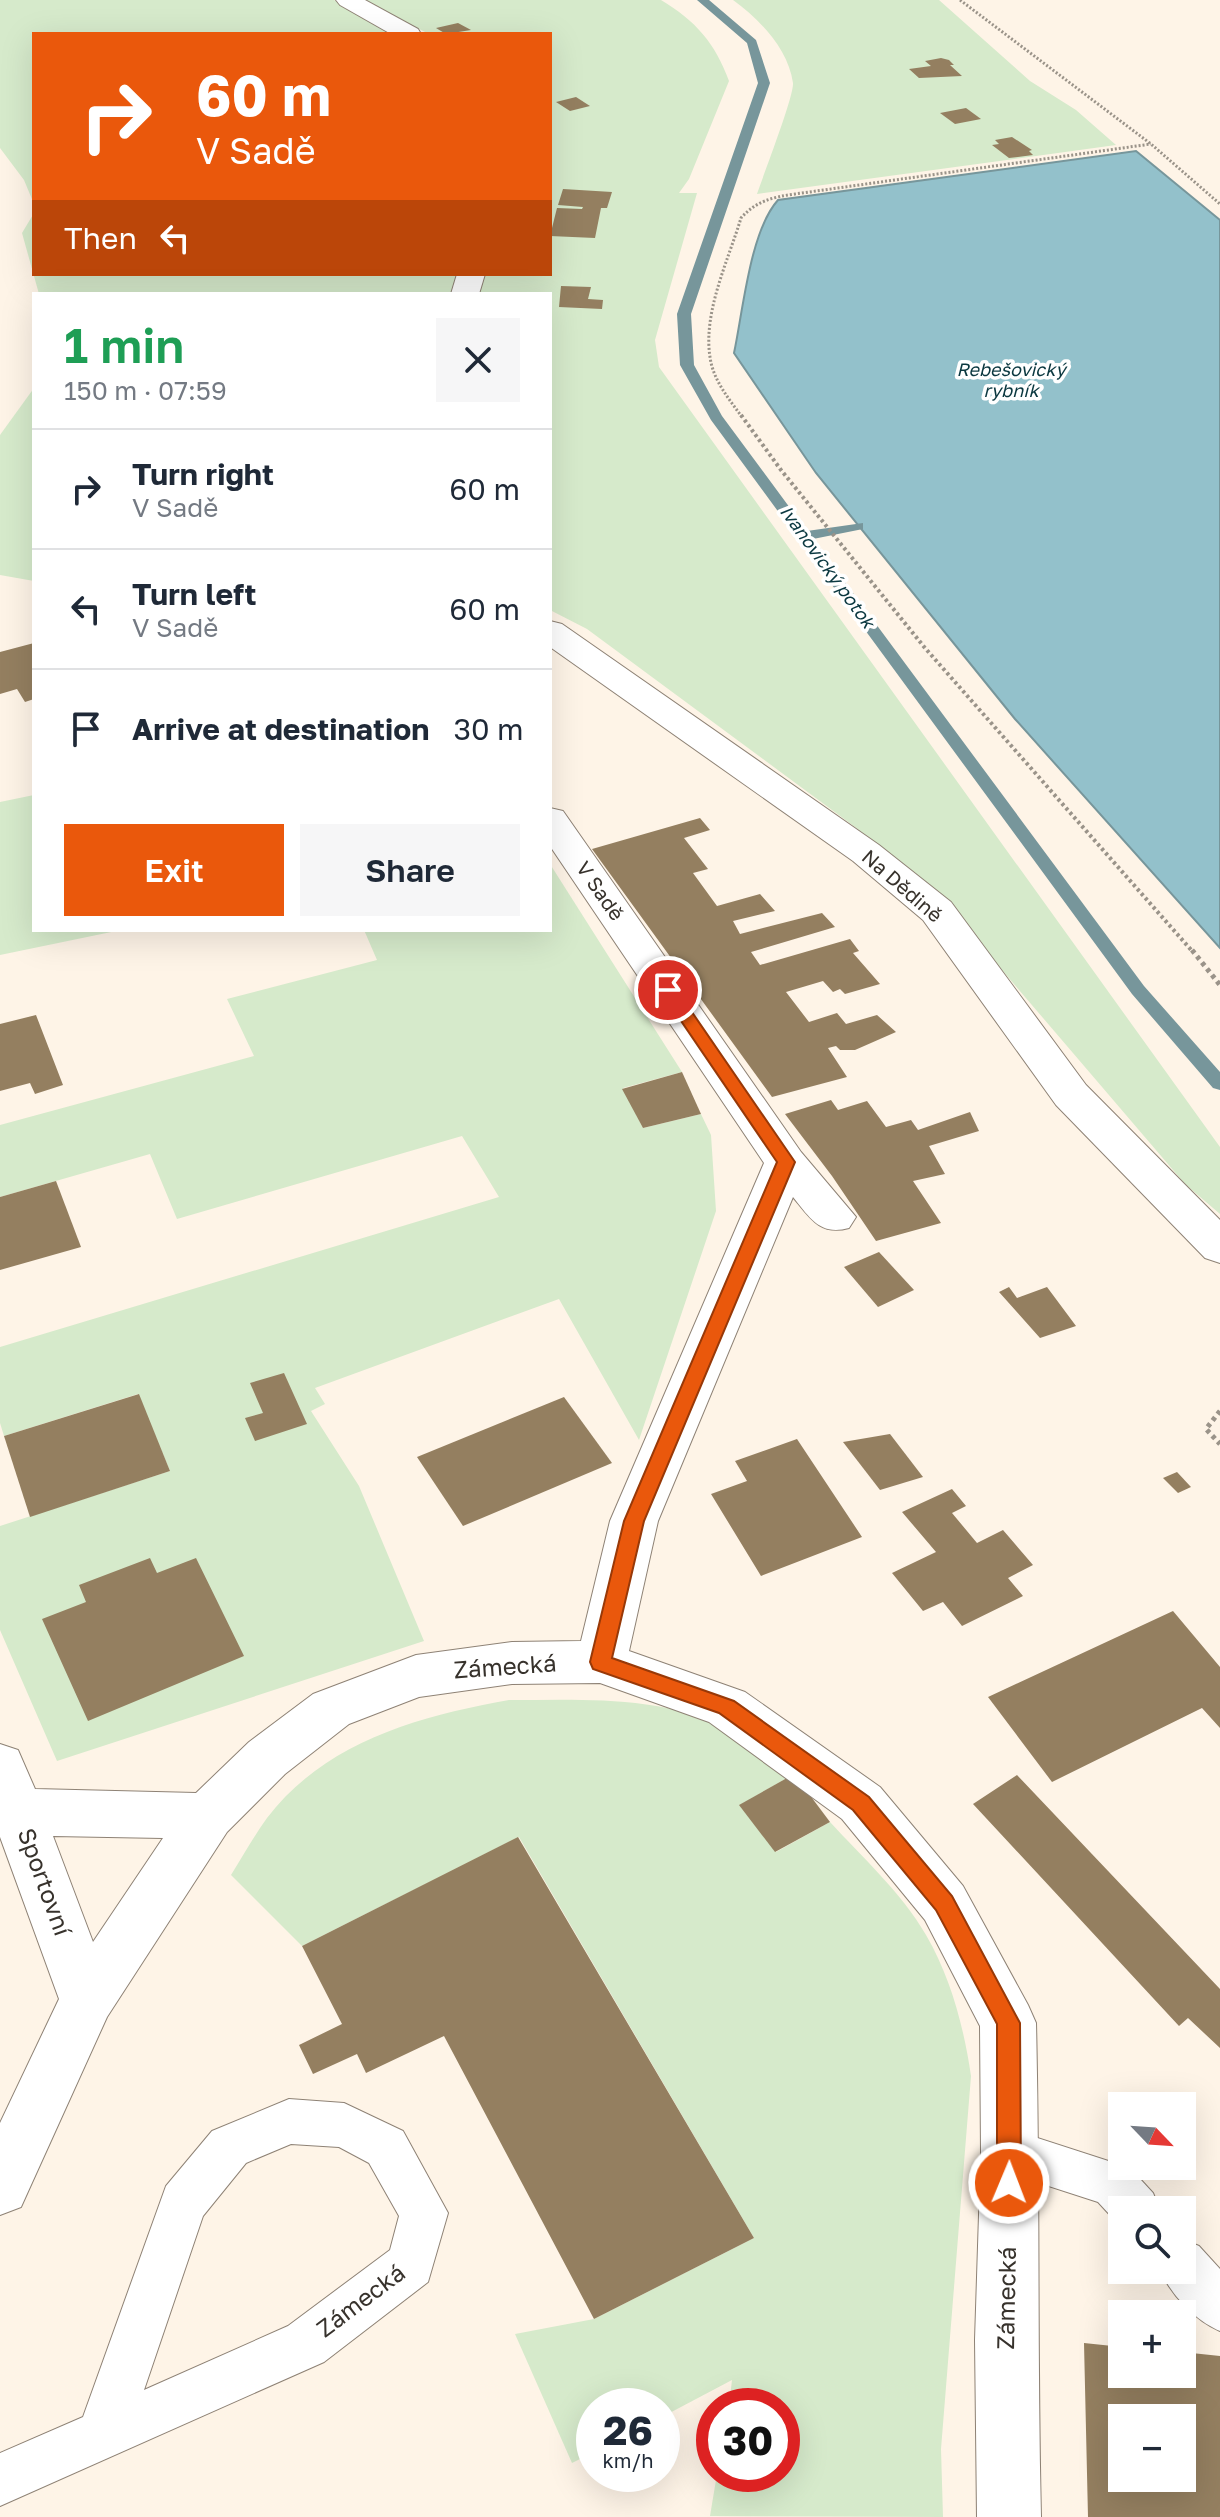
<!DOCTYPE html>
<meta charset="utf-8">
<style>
body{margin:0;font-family:"Golos Text",sans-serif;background:#f6f6f7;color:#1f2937;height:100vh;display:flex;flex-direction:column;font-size:30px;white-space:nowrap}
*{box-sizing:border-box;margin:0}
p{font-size:26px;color:#747a83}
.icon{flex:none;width:44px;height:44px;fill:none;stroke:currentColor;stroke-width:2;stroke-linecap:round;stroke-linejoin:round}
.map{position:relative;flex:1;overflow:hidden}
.details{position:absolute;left:32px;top:292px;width:520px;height:640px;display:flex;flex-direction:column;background:#fff;border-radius:0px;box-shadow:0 8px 32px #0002}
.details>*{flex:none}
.guide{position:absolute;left:32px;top:32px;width:520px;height:244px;border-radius:0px;box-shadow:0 8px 32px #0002;background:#ea580c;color:#fff;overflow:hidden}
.needle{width:52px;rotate:115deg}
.fabs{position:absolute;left:1108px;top:2092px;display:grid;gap:16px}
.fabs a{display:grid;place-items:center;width:88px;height:88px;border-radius:0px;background:#fff;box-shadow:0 8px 32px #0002;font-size:40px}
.speed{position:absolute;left:576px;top:2388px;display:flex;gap:16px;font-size:40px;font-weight:700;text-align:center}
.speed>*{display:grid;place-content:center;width:104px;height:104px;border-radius:50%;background:#fff;box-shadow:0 8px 32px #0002;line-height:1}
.speed small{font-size:20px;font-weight:400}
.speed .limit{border:12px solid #d22;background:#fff;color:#111}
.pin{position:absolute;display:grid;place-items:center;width:68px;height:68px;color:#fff;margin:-34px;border:4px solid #fff;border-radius:50%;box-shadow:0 2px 8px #0007}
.me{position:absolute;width:88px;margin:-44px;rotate:1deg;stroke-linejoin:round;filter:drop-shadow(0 0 6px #0008)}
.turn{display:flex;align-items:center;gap:28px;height:168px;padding:0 32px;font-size:36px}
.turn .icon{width:104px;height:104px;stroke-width:2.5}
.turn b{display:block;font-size:56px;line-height:68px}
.then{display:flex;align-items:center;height:76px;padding:0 32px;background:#0003;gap:16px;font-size:30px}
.round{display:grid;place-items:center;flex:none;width:84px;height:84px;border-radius:0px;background:#f6f6f7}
.head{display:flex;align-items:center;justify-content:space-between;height:136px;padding:0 32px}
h1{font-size:48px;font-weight:600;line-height:60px;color:#1e9e55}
.cta{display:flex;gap:16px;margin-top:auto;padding:16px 32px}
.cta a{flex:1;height:92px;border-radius:0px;background:#ea580c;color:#fff;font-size:32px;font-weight:600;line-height:92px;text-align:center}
.cta a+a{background:#f6f6f7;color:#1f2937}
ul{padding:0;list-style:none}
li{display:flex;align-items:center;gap:24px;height:120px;padding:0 32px;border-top:2px solid #e0e1e3}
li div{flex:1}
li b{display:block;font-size:30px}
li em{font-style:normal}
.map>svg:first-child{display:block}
.green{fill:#d6eacb}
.water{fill:#93c1cb;stroke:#77969b;stroke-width:2}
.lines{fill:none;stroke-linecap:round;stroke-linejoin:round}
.stream{fill:#77969b;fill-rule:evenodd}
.building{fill:#947f60;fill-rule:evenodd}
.service-casing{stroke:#8e8275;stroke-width:2}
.minor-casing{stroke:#8e8275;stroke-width:2}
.path-far2{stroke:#9a9389;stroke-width:3;stroke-dasharray:2 2;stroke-linecap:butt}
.path-far1{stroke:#9a9389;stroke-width:4;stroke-dasharray:3 3;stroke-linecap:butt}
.path{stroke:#9a9389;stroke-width:5;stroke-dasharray:4 4;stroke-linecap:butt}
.service{fill:#fff;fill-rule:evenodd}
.minor{fill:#fff;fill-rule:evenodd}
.route{fill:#ea580c;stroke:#983908;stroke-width:2}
.labels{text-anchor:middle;stroke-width:7;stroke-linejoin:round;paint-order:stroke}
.far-water-label{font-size:18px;font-style:italic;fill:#0b3840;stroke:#fff}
.street-label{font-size:20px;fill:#37322c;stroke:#fff}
.near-street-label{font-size:24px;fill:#37322c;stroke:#fff}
</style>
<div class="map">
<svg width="1220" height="2517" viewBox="0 0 1220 2517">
<rect width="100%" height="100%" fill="#fef4e7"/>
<g class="green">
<path d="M0,0H334L394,34H34V204L24,180L0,148Z"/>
<path d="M362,0H661C696,21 715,43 729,81L689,179L679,193H697L655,340L659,367L1220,1147V1214L1185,1184L937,894L855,827L587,629L550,610V294H473L478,274H550V34H429Z"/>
<path d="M733,0H939L1030,81L1076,110L1116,145L757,194C763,176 794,96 793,83C788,48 759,19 733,0Z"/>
<path d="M34,213V274H465L460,294H39L22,233Z"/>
<path d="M34,388V581L0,575V435Z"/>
<path d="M34,795V930H121L0,955V802Z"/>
<path d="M550,864L682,1072L623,1088L643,1128L701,1114L711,1135L716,1211L639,1440L559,1299L315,1388L325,1404L311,1411L359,1486L424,1641L57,1761L0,1630V1526L170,1471L138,1394L4,1436L0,1423V1347L499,1197L462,1136L177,1219L150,1154L0,1197V1125L254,1056L227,999L377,960L364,930H550Z"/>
<path d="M509,1700C582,1700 660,1695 728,1728C751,1740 772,1759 794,1774L740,1805L776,1852L830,1822C862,1857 902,1893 926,1935C951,1978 964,2028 971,2076L941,2449L943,2517L710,2516L717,2474H782V2406H729L732,2380L662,2417V2406H594V2452L572,2463L515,2334L594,2319L754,2238L519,1837L302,1946L231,1875C243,1856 254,1836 267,1818C325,1742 419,1716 509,1700Z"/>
</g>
<path class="water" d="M1136,151L1220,220V948L1015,719L816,473L734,353C743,311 750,231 778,200Z"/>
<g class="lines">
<path class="stream" d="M697,0H709L756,40L770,83L691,314L694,365L722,416L807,531L863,523V529L813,539L1144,986L1220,1072V1090L1213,1088L1132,994L711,420L680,365L677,314L758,83L747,43Z"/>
</g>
<g class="building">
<path d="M458,23L471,30L446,34L436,28Z"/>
<path d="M941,58L949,60L954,65H950L962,76L919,78L909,69L931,66L925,61Z"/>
<path d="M576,97L590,106L570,111L556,102Z"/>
<path d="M966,108L981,119L955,124L940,113Z"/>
<path d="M1012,137L1032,150L1029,151L1033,155L1009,158L992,145L999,144L995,140Z"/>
<path d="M563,189L612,192L607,208H601L595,238L550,236L557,208L582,209L583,207L558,205Z"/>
<path d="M561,286L591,287L588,299L603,300L602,309L559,307Z"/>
<path d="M34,643V699L25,702L17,689L0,694V652Z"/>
<path d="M700,818L710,830L684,838L708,869L693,873L717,906L760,894L775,911L733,921L740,934L822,913L835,927L751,952L760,965L850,939L859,951L853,953L880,984L845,994L840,989L833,992L823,981L786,992L809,1022L837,1013L846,1024L877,1015L896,1032L855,1050H840L836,1046L828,1048L847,1077L772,1097L592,849Z"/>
<path d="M36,1015L63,1085L35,1094L30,1083L0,1091V1024Z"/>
<path d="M682,1072L701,1114L643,1128L622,1089Z"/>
<path d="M831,1100L838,1110L867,1101L886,1127L911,1120L918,1130L970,1112L979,1131L929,1146L945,1174L913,1181L941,1223L876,1241L832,1176L785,1114Z"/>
<path d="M56,1181L81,1247L0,1270V1197Z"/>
<path d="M879,1252L914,1290L878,1307L844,1267Z"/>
<path d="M1009,1287L1017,1298L1047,1287L1076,1326L1040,1338L999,1292Z"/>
<path d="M284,1373L307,1424L255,1441L245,1418L263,1413L250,1383Z"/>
<path d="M139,1394L170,1471L30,1517L4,1436Z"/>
<path d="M564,1397L612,1463L463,1526L417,1457Z"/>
<path d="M890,1434L923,1477L880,1490L843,1442Z"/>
<path d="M797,1439L862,1537L761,1576L711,1494L747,1481L735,1461Z"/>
<path d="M1177,1472L1191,1487L1178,1493L1163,1478Z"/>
<path d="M952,1489L966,1506L952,1513L977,1543L1003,1530L1033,1565L1008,1578L1023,1596L962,1626L943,1602L923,1611L892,1573L936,1552L902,1512Z"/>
<path d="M150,1558L157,1573L196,1558L244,1656L88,1721L42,1619L86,1602L79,1585Z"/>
<path d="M1173,1611L1220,1667V1728L1202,1708L1052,1782L988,1697Z"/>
<path d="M794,1774L830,1822L775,1852L739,1805Z"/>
<path d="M1017,1775L1220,1989V2048L1188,2018L1179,2026L973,1804Z"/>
<path d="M518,1837L754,2238L594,2319L444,2036L366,2073L357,2054L313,2074L299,2045L342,2024L302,1946Z"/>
<path d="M1084,2343L1122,2347V2374H1182V2352L1220,2356V2517H1088ZM1122,2418H1182V2478H1122Z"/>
</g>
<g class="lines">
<g class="service-casing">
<g id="service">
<path d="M289,2099L344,2103L403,2131L448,2213L428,2282L324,2362L0,2506V2453L83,2417L166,2186L212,2131ZM291,2144L339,2147L369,2163L399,2216L390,2250L288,2326L144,2390L203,2216L246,2163Z"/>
<path d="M1010,2129L1130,2168L1153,2193L1160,2210H1122V2228L1098,2202L993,2168L986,2152L993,2136Z"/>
<path d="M1182,2239L1199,2246L1220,2269V2331C1196,2321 1171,2295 1160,2270H1182Z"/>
</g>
</g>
<g class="minor-casing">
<g id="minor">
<path d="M336,0H365L418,29L421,34H391L340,5Z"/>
<path d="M457,274H485L479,294H451Z"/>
<path d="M550,621L562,624L879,845L951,902L1086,1085L1220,1220V1263L1205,1258L1056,1105L923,920L853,861L550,647Z"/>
<path d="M550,808L563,811L801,1152L856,1217L849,1228C820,1236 810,1218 793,1197L658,1521L629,1651L745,1692L880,1787L963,1886L1028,2005L1036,2023C1040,2188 1037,2352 1041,2517H977L975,2340L981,2152L980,2026L925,1920L842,1819L709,1722L600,1683L512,1684L419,1697L349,1724L285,1774L227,1832L107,2017L21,2207L0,2215V2123L59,1999L0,1837V1744L18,1750L35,1789L196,1793L249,1742L313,1694L416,1655L512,1642L581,1641L610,1521L764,1163L550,846ZM53,1836L163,1838L93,1942Z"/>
</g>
</g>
<g class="path-far2">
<path d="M960,0L1151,144L1220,204"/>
<path d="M742,417C729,399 713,380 710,357C703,312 728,261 741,218C756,201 773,197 795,194L1151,144"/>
</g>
<path class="path-far1" d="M741,415L781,470L925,648L1193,952"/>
<g class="path">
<path d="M1192,950L1220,985"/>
<path d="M1220,1411L1206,1429L1220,1444"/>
</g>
<use href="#service" class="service"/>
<use href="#minor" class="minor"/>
</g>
<path class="route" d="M668,985L674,986L795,1162L644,1521L612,1658L734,1701L869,1797L952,1896L1020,2023L1021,2183L1017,2192L1009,2195L1000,2192L997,2183V2024L936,1910L853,1810L719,1713L593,1669L590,1662L624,1521L777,1162L660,990Z"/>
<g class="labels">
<g class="far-water-label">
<text x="1011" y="376">Rebešovický<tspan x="1011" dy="21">rybník</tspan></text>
<text transform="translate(827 567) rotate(54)" y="6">Ivanovický potok</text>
</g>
<g class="street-label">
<text transform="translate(902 886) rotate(41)" y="7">Na Dědině</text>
<text transform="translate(600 891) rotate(55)" y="7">V Sadě</text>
</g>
<g class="near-street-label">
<text transform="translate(505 1667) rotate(-4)" y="8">Zámecká</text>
<text transform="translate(44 1882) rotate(70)" y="8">Sportovní</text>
<text transform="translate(1007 2298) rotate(-89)" y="8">Zámecká</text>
<text transform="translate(361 2301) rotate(-37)" y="8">Zámecká</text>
</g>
</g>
</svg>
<div class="fabs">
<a><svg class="needle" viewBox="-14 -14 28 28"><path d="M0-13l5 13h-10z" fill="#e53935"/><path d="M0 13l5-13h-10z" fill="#747a83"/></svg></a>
<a><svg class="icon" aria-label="search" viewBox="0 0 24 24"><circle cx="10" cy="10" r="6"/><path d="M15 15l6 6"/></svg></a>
<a>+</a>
<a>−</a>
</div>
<div class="speed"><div>26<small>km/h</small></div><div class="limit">30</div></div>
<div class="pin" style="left:668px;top:990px;background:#d93025"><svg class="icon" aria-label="arrive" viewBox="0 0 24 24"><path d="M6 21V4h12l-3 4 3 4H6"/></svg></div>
<svg class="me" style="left:1009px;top:2183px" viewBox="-20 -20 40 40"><circle r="17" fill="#ea580c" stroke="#fff" stroke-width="3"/><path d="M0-11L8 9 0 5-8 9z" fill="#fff"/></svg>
<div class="guide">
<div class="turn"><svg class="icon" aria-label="right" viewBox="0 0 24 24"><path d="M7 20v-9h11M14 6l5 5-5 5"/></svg><div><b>60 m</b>V Sadě</div></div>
<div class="then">Then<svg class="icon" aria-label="left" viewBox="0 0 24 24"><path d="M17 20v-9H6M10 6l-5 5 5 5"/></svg></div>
</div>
<section class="details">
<div class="head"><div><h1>1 min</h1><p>150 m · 07:59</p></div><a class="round"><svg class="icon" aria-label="close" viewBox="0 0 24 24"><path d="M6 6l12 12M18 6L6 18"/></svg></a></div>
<ul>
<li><svg class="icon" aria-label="right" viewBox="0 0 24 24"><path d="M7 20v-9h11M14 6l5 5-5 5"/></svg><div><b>Turn right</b><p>V Sadě</p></div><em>60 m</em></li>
<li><svg class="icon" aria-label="left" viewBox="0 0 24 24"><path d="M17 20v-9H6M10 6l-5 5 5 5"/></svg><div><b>Turn left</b><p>V Sadě</p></div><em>60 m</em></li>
<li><svg class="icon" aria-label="arrive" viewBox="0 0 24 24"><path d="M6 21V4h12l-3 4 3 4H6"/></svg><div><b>Arrive at destination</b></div><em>30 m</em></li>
</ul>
<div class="cta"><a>Exit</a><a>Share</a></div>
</section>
</div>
